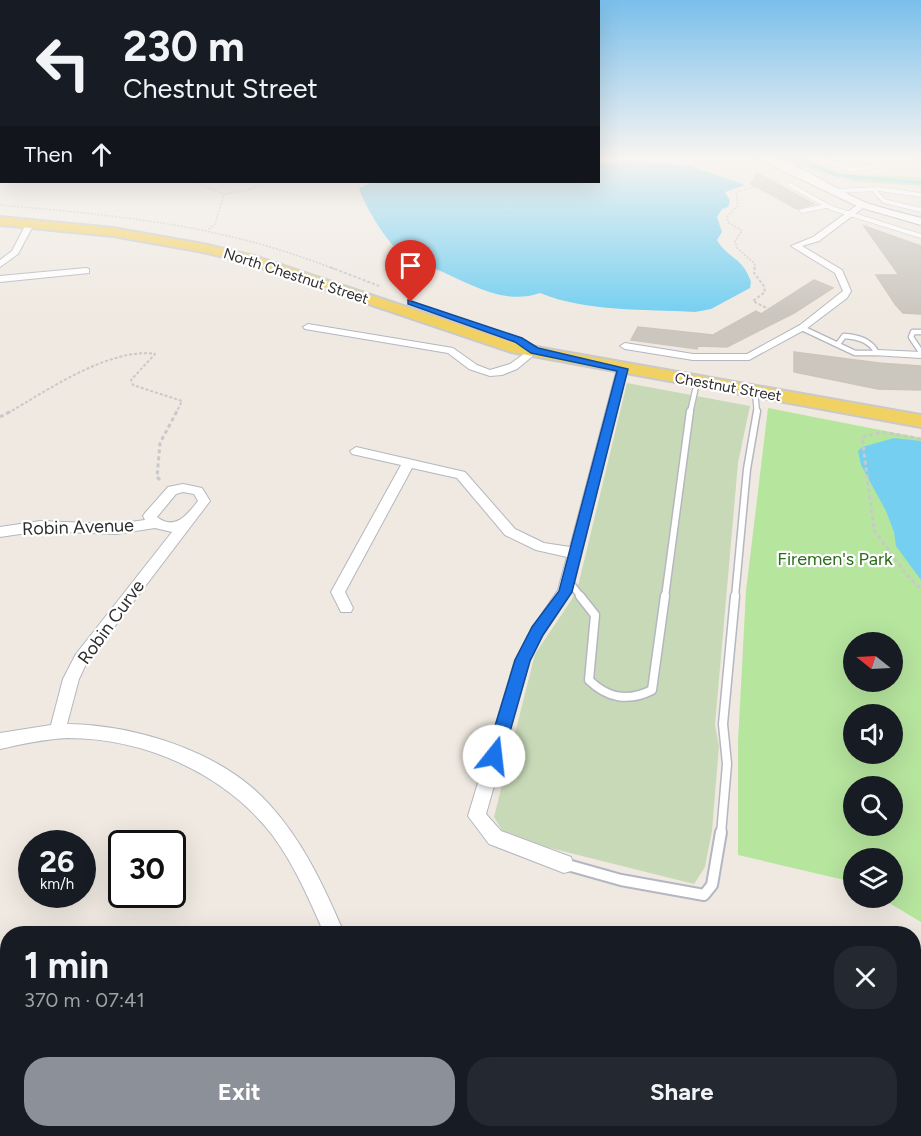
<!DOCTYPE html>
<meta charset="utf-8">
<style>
body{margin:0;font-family:Figtree,sans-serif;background:#242831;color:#f1f3f6;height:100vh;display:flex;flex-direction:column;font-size:22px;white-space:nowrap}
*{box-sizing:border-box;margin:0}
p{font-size:20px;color:#9ea1a6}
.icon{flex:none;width:33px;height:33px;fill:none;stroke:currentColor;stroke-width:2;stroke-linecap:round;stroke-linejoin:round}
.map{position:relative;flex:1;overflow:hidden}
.details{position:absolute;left:0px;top:926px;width:921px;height:212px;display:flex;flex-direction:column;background:#171b24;border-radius:24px 24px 0 0;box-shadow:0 6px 24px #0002}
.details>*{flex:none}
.banner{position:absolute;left:0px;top:0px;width:600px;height:183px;box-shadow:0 6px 24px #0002;background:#171b24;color:#f1f3f6;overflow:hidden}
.needle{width:39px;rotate:288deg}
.controls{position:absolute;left:843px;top:632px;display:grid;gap:12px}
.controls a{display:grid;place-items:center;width:60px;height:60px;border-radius:50%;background:#171b24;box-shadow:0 6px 24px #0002;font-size:30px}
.speed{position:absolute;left:18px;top:830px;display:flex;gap:12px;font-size:30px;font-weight:700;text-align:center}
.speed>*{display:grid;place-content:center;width:78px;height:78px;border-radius:50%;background:#171b24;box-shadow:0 6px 24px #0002;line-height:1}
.speed small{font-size:15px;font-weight:400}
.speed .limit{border:3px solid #111;border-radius:9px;background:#fff;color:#111}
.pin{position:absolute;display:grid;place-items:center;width:51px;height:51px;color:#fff;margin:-62px -26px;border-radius:50% 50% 50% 0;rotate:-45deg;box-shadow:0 0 6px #0007}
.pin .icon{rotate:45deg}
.me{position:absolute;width:66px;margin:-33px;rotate:16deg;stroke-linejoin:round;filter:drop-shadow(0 0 4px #0008)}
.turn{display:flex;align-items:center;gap:21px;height:126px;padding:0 24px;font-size:27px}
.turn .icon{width:78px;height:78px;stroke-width:2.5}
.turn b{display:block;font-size:42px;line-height:51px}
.then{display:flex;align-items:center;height:57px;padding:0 24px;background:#0003;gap:12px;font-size:22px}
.round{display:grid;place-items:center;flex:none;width:63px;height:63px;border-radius:24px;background:#242831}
.headline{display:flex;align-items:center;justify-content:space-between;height:102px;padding:0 24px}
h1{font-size:36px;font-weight:700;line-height:45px}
.cta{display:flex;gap:12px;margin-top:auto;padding:12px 24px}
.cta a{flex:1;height:69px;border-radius:24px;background:#8c9099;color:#fff;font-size:24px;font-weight:700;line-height:69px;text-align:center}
.cta a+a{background:#242831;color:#f1f3f6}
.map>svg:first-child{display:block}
.green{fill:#b6e59e;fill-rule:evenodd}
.cemetery{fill:#c8d9b8}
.water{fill:#75cff0}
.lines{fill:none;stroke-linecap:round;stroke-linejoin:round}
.stream{stroke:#75cff0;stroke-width:3}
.building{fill:#cbc7bf;stroke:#cbc5ba;stroke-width:1.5}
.lane-far4-casing{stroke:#b4b7c1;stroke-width:5}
.lane-far3-casing{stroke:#b4b7c1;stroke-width:7}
.lane-far2-casing{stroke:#b4b7c1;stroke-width:9}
.lane-far1-casing{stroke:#b4b7c1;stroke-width:11}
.lane-casing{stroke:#b4b7c1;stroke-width:14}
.street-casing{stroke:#b4b7c1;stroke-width:2}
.secondary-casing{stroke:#b4b7c1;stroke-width:2}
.primary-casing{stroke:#c9c9c9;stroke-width:4}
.path-far2{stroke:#c9c9c9;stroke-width:1.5;stroke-dasharray:2 1.5;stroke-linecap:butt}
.path-far1{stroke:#c9c9c9;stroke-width:2;stroke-dasharray:3 2;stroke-linecap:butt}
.path{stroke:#c9c9c9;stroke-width:3;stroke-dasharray:4 3;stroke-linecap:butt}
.lane-far4{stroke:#fff;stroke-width:4}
.lane-far3{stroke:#fff;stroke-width:4.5}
.lane-far2{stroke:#fff;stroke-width:6}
.lane-far1{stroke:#fff;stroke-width:8}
.lane{stroke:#fff;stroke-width:10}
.street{fill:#fff;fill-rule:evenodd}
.secondary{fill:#fff;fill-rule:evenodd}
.primary{fill:#f2d163;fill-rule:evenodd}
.route{fill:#1a73e8;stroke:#114b97;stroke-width:1.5}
.labels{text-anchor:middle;stroke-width:4.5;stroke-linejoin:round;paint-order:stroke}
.far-street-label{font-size:15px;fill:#2e2e2e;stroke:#fff}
.street-label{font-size:18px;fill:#2e2e2e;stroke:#fff}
.park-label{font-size:18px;fill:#2c6e1b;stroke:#fff}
</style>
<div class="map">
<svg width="921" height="1136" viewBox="0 0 921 1136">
<rect width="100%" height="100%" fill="#efe9e1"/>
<g class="green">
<path d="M774,156H800L841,174L921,177V186L859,182L818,171Z"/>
<path d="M768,408L921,438V922L879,897H892V858H854L853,882L738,855V742L746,591ZM854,642H892V681H854ZM854,714H892V753H854ZM854,786H892V825H854Z"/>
</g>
<path class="cemetery" d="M627,383L750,406L738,463L715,725L719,746L712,831L705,867L694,884L506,837L494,817L535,654L572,599L579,582Z"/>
<g class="water">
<path d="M629,161L690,166L745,185L725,192L730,201L728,207L722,209L717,217L722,232L717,240C727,258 743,257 751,282L750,288L711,309L695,312C645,309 586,312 540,293C503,306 469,283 436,269C425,264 411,261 402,254C387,243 364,205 359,188L373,182H598L599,165Z"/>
<path d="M894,438L921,441V580L896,546L894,532L886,511L861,465L858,451L862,447Z"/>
</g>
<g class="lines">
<path class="stream" d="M791,156L836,175L921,183"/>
</g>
<g class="building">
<path d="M757,173L814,204L797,209L751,184Z"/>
<path d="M864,226L921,246V314L903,313L895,304L876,275H899Z"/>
<path d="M814,280L833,288L794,313L727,347L698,346L697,349L631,340L638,327L713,335L756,311L761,314Z"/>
<path d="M794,352L879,363L921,366V390L878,389L794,372Z"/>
</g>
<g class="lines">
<g class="lane-far4-casing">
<g id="lane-far4">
<path d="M813,156L852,170L881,165"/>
<path d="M790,185L831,208L921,236"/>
<path d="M873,189L884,201L921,210"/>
<path d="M836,191L879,189L921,195"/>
<path d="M802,211L826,206"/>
</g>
</g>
<g class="lane-far3-casing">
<g id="lane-far3">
<path d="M802,328L855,353H877C870,340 858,337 844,336L838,344"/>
<path d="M921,332H913L911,337L921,352"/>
<path d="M755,392L757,413"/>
<path d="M690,413L697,382"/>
</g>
</g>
<g class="lane-far2-casing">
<g id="lane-far2">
<path d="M569,581L581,597"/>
<path d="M665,597L690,411"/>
<path d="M735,597L747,469L757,411"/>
</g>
</g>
<g class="lane-far1-casing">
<g id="lane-far1">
<path d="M580,596L595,615L589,680C607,698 629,702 652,690L665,596"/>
<path d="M721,834L727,764L723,724L735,596"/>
</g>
</g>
<g class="lane-casing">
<path id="lane" d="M564,864L621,880L704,895L712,885L721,832"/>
</g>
<g class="street-casing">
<g id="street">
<path d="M860,203L867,205L819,241L802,246L842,270L851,291L847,298L806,329L749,360H693L625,349L620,346L625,343L693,354H747L800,325L843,291L835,273L791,246L813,237Z"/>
<path d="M27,222L34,224L18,254L0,267V260L12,251Z"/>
<path d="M86,268L89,269V273L0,282V276Z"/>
<path d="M308,324L453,348L477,365L490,370L510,364L532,348L540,350L517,369L502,375L490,376L469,369L448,353L305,329L303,327Z"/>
<path d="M877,350L921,352V358L873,355V351Z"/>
<path d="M622,366L627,369L572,592L543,635L530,660L486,814L501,831L571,857L573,864L571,871L564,873L489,844L468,816L515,660L533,627L558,590L567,557L536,550L505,535L457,478L412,468L345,592L353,608L351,612H341L331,592L401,465L352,454L350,451L356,447L465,472L515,529L544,543L570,547L617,369Z"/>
<path d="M183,484L202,488L210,501L86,664L79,679L67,724C135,725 221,751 268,803C303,841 324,886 344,933H324C309,899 295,866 273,836C226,774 145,738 68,738C45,739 22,744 0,749V733L51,725L63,679L76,654L172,532L155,528L116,534L40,531L0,537V527L40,521L116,524L145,520L143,516L145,513L168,487ZM183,492L194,494L198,501C187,515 175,531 157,517L176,494Z"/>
<path d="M454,1130H479L481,1136H456Z"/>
</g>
</g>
<g class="secondary-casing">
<path id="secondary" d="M752,156C789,153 833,190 867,203C885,209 903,213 921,218V225L859,207Z"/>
</g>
<g class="primary-casing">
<g id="primary">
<path d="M914,156H921V160Z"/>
<path d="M0,217L113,228L203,244L254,256L514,343L921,415V427L511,352L244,262L203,252L113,236L0,225Z"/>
</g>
</g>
<g class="path-far2">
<path d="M194,182L224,194L215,224L208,230"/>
<path d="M224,194L249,190L266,182"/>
<path d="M0,205C120,216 220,224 334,269"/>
<path d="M754,269L755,264L737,248L735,241L742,231L728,222L727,217L738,205L736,192L782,180"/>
</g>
<g class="path-far1">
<path d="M330,267L379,286"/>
<path d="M755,267L754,273L764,286L765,292L753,301L784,317"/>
<path d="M8,413C46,391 110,347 155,354L131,380L133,385L182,401L176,413"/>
</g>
<g class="path">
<path d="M0,417L11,411"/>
<path d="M921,439L882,432L862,437L874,530L906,574L921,589"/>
<path d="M160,480L157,477L160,443L177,411"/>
</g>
<use href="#lane-far4" class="lane-far4"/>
<use href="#lane-far3" class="lane-far3"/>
<use href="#lane-far2" class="lane-far2"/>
<use href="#lane-far1" class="lane-far1"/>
<use href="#lane" class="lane"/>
<use href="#street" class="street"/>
<use href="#secondary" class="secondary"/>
<use href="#primary" class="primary"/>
</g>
<linearGradient id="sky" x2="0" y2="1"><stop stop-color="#7abfeb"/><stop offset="0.5" stop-color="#f8f5f2"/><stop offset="1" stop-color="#f8f5f2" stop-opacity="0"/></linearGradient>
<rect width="921" height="315" fill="url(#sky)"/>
<path class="route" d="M408,300L522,338L538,348L628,369L572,592L543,635L530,661L503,756L500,761L494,763L488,761L486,756L515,660L532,627L559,591L617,371L531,353L515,342L408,304Z"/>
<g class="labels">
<g class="far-street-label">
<text transform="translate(296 276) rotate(18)" y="5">North Chestnut Street</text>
<text transform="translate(728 387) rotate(10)" y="5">Chestnut Street</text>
</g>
<g class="street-label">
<text transform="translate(78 527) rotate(-2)" y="6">Robin Avenue</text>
<text transform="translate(111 622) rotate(-54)" y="6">Robin Curve</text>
</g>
<g class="park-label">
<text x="835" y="565">Firemen's Park</text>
</g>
</g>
</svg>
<div class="controls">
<a><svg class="needle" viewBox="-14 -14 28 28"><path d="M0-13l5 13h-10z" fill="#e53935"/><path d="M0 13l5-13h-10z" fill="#9ea1a6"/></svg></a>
<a><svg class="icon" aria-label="sound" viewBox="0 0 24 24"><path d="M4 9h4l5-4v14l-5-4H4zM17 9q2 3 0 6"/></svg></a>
<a><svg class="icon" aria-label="search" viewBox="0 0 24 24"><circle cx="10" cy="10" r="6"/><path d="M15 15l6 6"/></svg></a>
<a><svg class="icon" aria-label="layers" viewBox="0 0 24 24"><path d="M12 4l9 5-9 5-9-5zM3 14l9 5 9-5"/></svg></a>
</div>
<div class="speed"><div>26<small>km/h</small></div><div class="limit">30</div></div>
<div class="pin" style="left:411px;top:302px;background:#d93025"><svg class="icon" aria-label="arrive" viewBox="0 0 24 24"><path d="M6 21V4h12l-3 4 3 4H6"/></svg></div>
<svg class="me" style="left:494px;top:756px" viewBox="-20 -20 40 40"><circle r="19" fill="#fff"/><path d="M0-13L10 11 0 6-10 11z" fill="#1a73e8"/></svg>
<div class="banner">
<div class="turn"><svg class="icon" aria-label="left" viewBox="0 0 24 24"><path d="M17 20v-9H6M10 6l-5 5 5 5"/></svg><div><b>230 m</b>Chestnut Street</div></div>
<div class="then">Then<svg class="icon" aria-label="ahead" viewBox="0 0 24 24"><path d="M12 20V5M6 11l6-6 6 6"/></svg></div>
</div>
<section class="details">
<div class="headline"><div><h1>1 min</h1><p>370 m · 07:41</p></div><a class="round"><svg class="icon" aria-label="close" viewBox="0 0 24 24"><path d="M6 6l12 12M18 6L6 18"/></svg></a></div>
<div class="cta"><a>Exit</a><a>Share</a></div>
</section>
</div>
